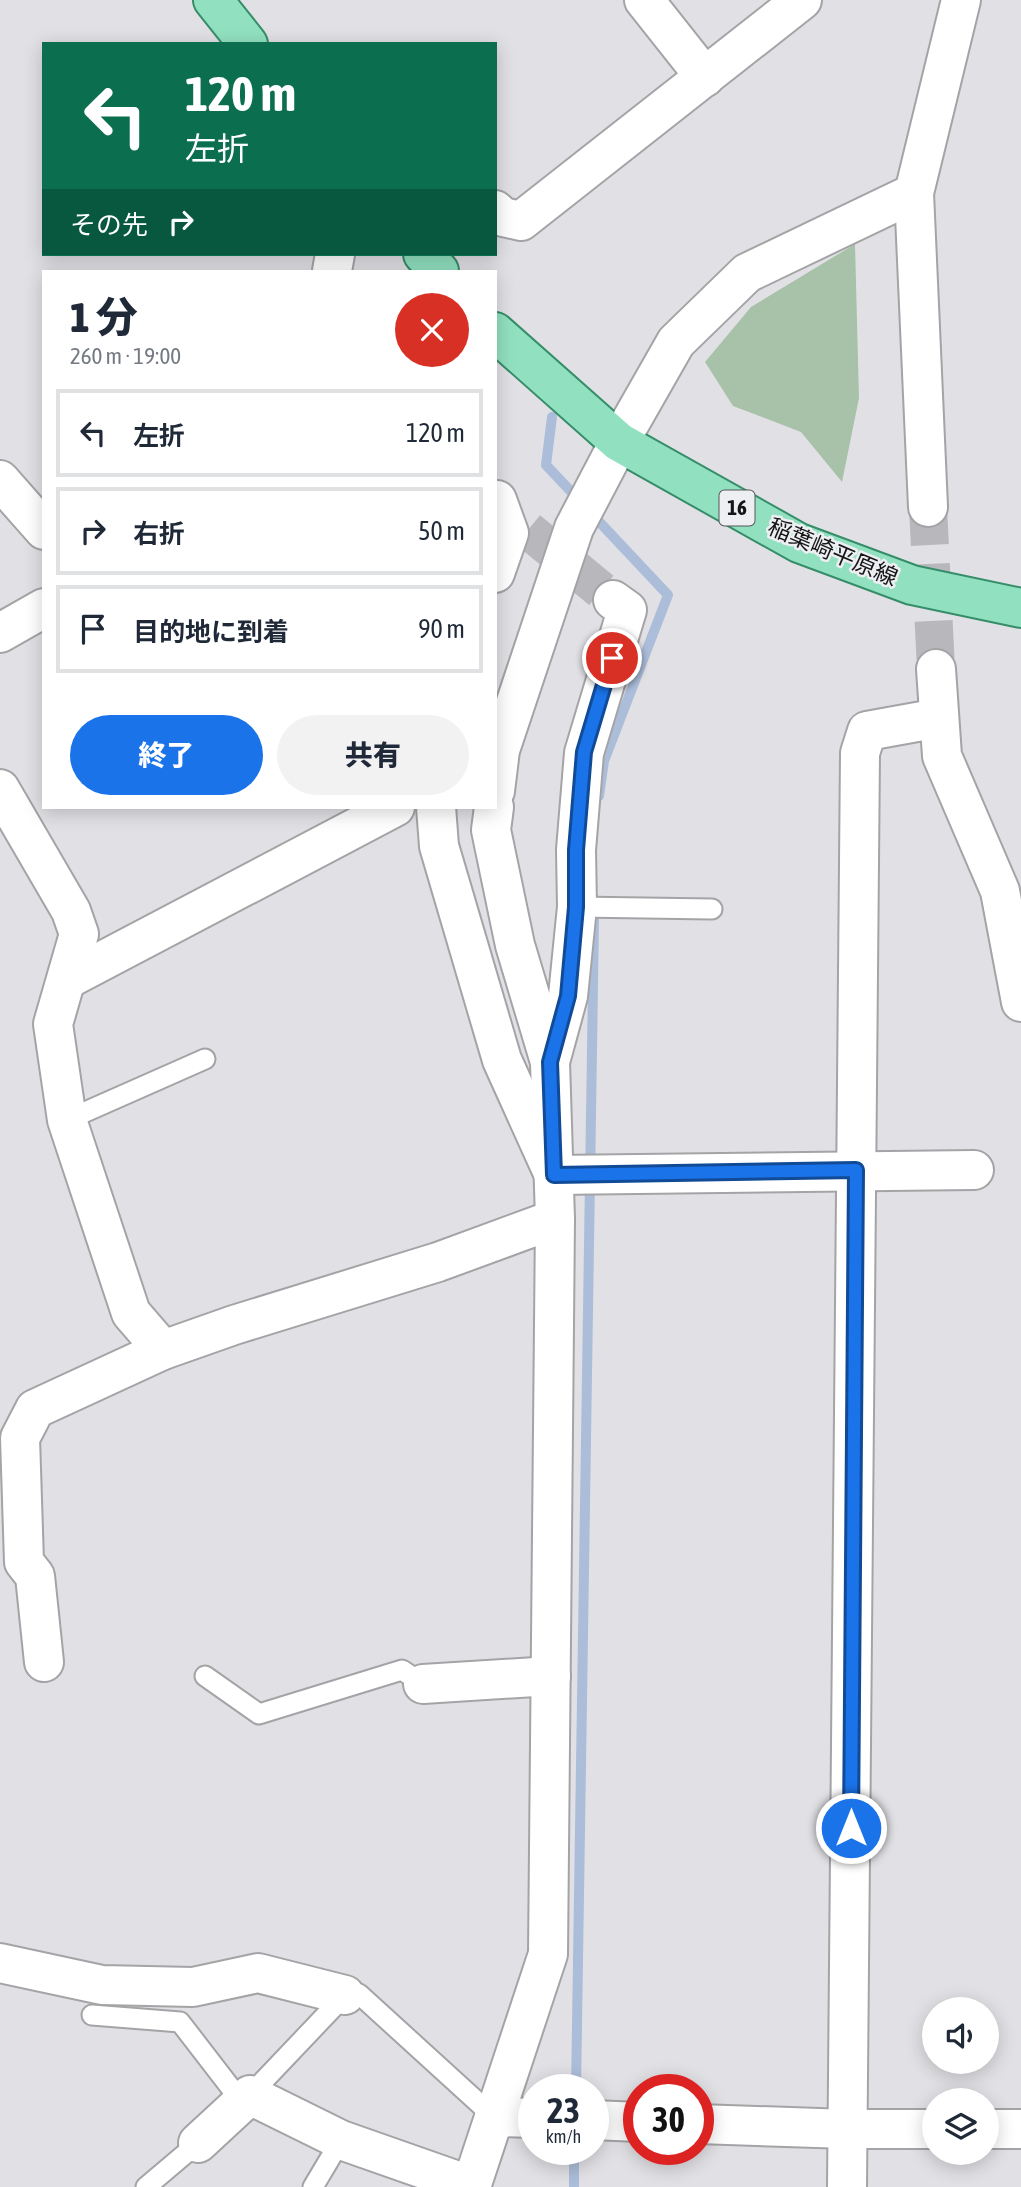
<!DOCTYPE html>
<html lang="ja">
<meta charset="utf-8">
<style>
body{margin:0;font-family:"Asap Condensed","Noto Sans JP",sans-serif;background:#f2f2f3;color:#1f2937;height:100vh;display:flex;flex-direction:column;font-size:26px;white-space:nowrap}
*{box-sizing:border-box;margin:0}
p{font-size:23px;color:#747a83}
.icon{flex:none;width:38px;height:38px;fill:none;stroke:currentColor;stroke-width:2;stroke-linecap:round;stroke-linejoin:round}
.map{position:relative;flex:1;overflow:hidden}
.side{position:absolute;left:42px;top:270px;width:455px;height:539px;display:flex;flex-direction:column;background:#fff;border-radius:0px;box-shadow:0 4px 18px #0003}
.side>*{flex:none}
.banner{position:absolute;left:42px;top:42px;width:455px;height:214px;border-radius:0px;box-shadow:0 4px 18px #0003;background:#0b6e4f;color:#fff;overflow:hidden}
.tools{position:absolute;left:922px;top:1997px;display:grid;gap:14px}
.tools a{display:grid;place-items:center;width:77px;height:77px;border-radius:50%;background:#fff;box-shadow:0 4px 18px #0003;font-size:35px}
.speed{position:absolute;left:518px;top:2074px;display:flex;gap:14px;font-size:35px;font-weight:700;text-align:center}
.speed>*{display:grid;place-content:center;width:91px;height:91px;border-radius:50%;background:#fff;box-shadow:0 4px 18px #0003;line-height:1}
.speed small{font-size:18px;font-weight:400}
.speed .limit{border:10px solid #d22;background:#fff;color:#111}
.pin{position:absolute;display:grid;place-items:center;width:60px;height:60px;color:#fff;margin:-30px;border:4px solid #fff;border-radius:50%;box-shadow:0 2px 7px #0007}
.me{position:absolute;width:77px;margin:-38px;rotate:0deg;stroke-linejoin:round;filter:drop-shadow(0 0 5px #0008)}
.turn{display:flex;align-items:center;gap:24px;height:147px;padding:0 28px;font-size:32px}
.turn .icon{width:91px;height:91px;stroke-width:2.5}
.turn b{display:block;font-size:49px;line-height:60px}
.then{display:flex;align-items:center;height:66px;padding:0 28px;background:#0003;gap:14px;font-size:26px}
.round{display:grid;place-items:center;flex:none;width:74px;height:74px;border-radius:37px;background:#f2f2f3}
.overview{display:flex;align-items:center;justify-content:space-between;height:119px;padding:0 28px}
h1{font-size:42px;font-weight:800;line-height:52px}
.cta{display:flex;gap:14px;margin-top:auto;padding:14px 28px}
.cta a{flex:1;height:80px;border-radius:42px;background:#1a73e8;color:#fff;font-size:28px;font-weight:800;line-height:80px;text-align:center}
.cta a+a{background:#f2f2f3;color:#1f2937}
ul{padding:0;list-style:none}
li{display:flex;align-items:center;gap:21px;height:88px;margin:0 14px 10px;padding:0 14px;border:4px solid #e0e1e3;border-radius:0px}
li div{flex:1}
li b{display:block;font-size:26px}
li em{font-style:normal}
.map>svg:first-child{display:block}
.green{fill:#a8c1a9}
.lines{fill:none;stroke-linecap:round;stroke-linejoin:round}
.stream{stroke:#acbdda;stroke-width:10}
.street-tunnel{stroke:#b8b8bc;stroke-width:38;stroke-dasharray:38 19;stroke-linecap:butt}
.secondary-tunnel{stroke:#b8b8bc;stroke-width:38;stroke-dasharray:38 19;stroke-linecap:butt}
.lane-casing{stroke:#a4a4a7;stroke-width:23}
.street-casing{stroke:#a4a4a7;stroke-width:42}
.secondary-casing{stroke:#a4a4a7;stroke-width:42}
.primary-casing{stroke:#368d6a;stroke-width:42}
.lane{stroke:#fff;stroke-width:19}
.street{stroke:#fff;stroke-width:38}
.secondary{stroke:#fff;stroke-width:38}
.primary{stroke:#91e1c0;stroke-width:38}
.route-casing{stroke:#114b97;stroke-width:18}
.route{stroke:#1a73e8;stroke-width:12}
.labels{text-anchor:middle;stroke-width:5;stroke-linejoin:round;paint-order:stroke}
.shield{fill:#eeeff2;stroke:#575759;stroke-width:2}
.shield-label{font-size:21px;font-weight:bold;fill:#161617}
.street-label{font-size:23px;fill:#161617;stroke:#eeeff2}
</style>
<div class="map">
<svg width="1021" height="2187" viewBox="0 0 1021 2187">
<rect width="100%" height="100%" fill="#e1e1e5"/>
<path class="green" d="M855,244L859,398L842,482L801,432L733,406L705,362L751,307Z"/>
<g class="lines">
<g class="stream">
<path d="M552,417L546,465L579,500"/>
<path d="M590,512L668,595L604,761L599,796"/>
<path d="M576,2090L594,920"/>
<path d="M574,2187V2149"/>
</g>
<path class="street-tunnel" d="M528,530L613,600"/>
<path class="secondary-tunnel" d="M928,507L936,669"/>
<g class="lane-casing">
<g id="lane">
<path d="M577,907L712,909"/>
<path d="M67,1120L205,1059"/>
<path d="M205,1676L259,1714L402,1670L423,1684"/>
<path d="M92,2015L180,2022L234,2092L250,2095L345,1995L359,1994L494,2117"/>
<path d="M146,2187L198,2143"/>
<path d="M313,2187L341,2140"/>
</g>
</g>
<g class="street-casing">
<g id="street">
<path d="M644,0L705,77"/>
<path d="M495,210L503,217L521,221L802,0"/>
<path d="M332,271L335,254"/>
<path d="M0,480L44,530"/>
<path d="M495,573L509,533L497,500"/>
<path d="M0,633L44,608"/>
<path d="M0,789L71,911L79,934L53,1024L67,1120L131,1313L163,1350L234,1325L438,1262L555,1219L548,1954L471,2187"/>
<path d="M436,807L439,846L502,1060L554,1175L974,1170"/>
<path d="M68,979L395,807"/>
<path d="M550,1062L568,996L577,907L576,850L584,753L627,610L613,600"/>
<path d="M44,1662L35,1576L24,1562L20,1438L35,1409L163,1350"/>
<path d="M423,1684L551,1676"/>
<path d="M0,1963L102,1985L193,1987L258,1973L345,1995"/>
<path d="M494,2117L534,2118"/>
<path d="M593,2120L639,2122"/>
<path d="M698,2124L848,2129H934"/>
<path d="M987,2129H1021"/>
<path d="M198,2143L250,2095L341,2140L472,2186"/>
<path d="M847,2187L860,753L867,731L939,718"/>
</g>
</g>
<g class="secondary-casing">
<g id="secondary">
<path d="M914,193L928,507"/>
<path d="M936,669L942,756L1000,891L1021,1002"/>
<path d="M495,791L500,750L574,528L619,442L676,342L747,273L914,193L961,0"/>
<path d="M494,807L491,830L515,945L550,1062L555,1219"/>
</g>
</g>
<g class="primary-casing">
<g id="primary">
<path d="M213,0L248,44"/>
<path d="M423,254L439,271"/>
<path d="M495,332L619,442L799,543L912,585L1021,608"/>
</g>
</g>
<use href="#lane" class="lane"/>
<use href="#street" class="street"/>
<use href="#secondary" class="secondary"/>
<use href="#primary" class="primary"/>
</g>
<g class="lines">
<g class="route-casing">
<path id="route" d="M612,658L584,752L576,850V907L568,996L550,1062L554,1175L856,1170L851,1828"/>
</g>
<use href="#route" class="route"/>
</g>
<g class="labels">
<rect class="shield" x="719.5" y="490.5" width="35" height="35" rx="5"/>
<g class="shield-label">
<text x="737" y="515">16</text>
</g>
<g class="street-label">
<text transform="translate(833 552) rotate(23)" y="8">稲葉崎平原線</text>
</g>
</g>
</svg>
<div class="tools">
<a><svg class="icon" aria-label="sound" viewBox="0 0 24 24"><path d="M4 9h4l5-4v14l-5-4H4zM17 9q2 3 0 6"/></svg></a>
<a><svg class="icon" aria-label="layers" viewBox="0 0 24 24"><path d="M12 4l9 5-9 5-9-5zM3 14l9 5 9-5"/></svg></a>
</div>
<div class="speed"><div>23<small>km/h</small></div><div class="limit">30</div></div>
<div class="pin" style="left:612px;top:658px;background:#d93025"><svg class="icon" aria-label="arrive" viewBox="0 0 24 24"><path d="M6 21V4h12l-3 4 3 4H6"/></svg></div>
<svg class="me" style="left:851px;top:1828px" viewBox="-20 -20 40 40"><circle r="17" fill="#1a73e8" stroke="#fff" stroke-width="3"/><path d="M0-11L8 9 0 5-8 9z" fill="#fff"/></svg>
<div class="banner">
<div class="turn"><svg class="icon" aria-label="left" viewBox="0 0 24 24"><path d="M17 20v-9H6M10 6l-5 5 5 5"/></svg><div><b>120 m</b>左折</div></div>
<div class="then">その先<svg class="icon" aria-label="right" viewBox="0 0 24 24"><path d="M7 20v-9h11M14 6l5 5-5 5"/></svg></div>
</div>
<section class="side">
<div class="overview"><div><h1>1 分</h1><p>260 m · 19:00</p></div><a class="round" style="background:#d93025;color:#fff"><svg class="icon" aria-label="close" viewBox="0 0 24 24"><path d="M6 6l12 12M18 6L6 18"/></svg></a></div>
<ul>
<li><svg class="icon" aria-label="left" viewBox="0 0 24 24"><path d="M17 20v-9H6M10 6l-5 5 5 5"/></svg><div><b>左折</b></div><em>120 m</em></li>
<li><svg class="icon" aria-label="right" viewBox="0 0 24 24"><path d="M7 20v-9h11M14 6l5 5-5 5"/></svg><div><b>右折</b></div><em>50 m</em></li>
<li><svg class="icon" aria-label="arrive" viewBox="0 0 24 24"><path d="M6 21V4h12l-3 4 3 4H6"/></svg><div><b>目的地に到着</b></div><em>90 m</em></li>
</ul>
<div class="cta"><a>終了</a><a>共有</a></div>
</section>
</div>
